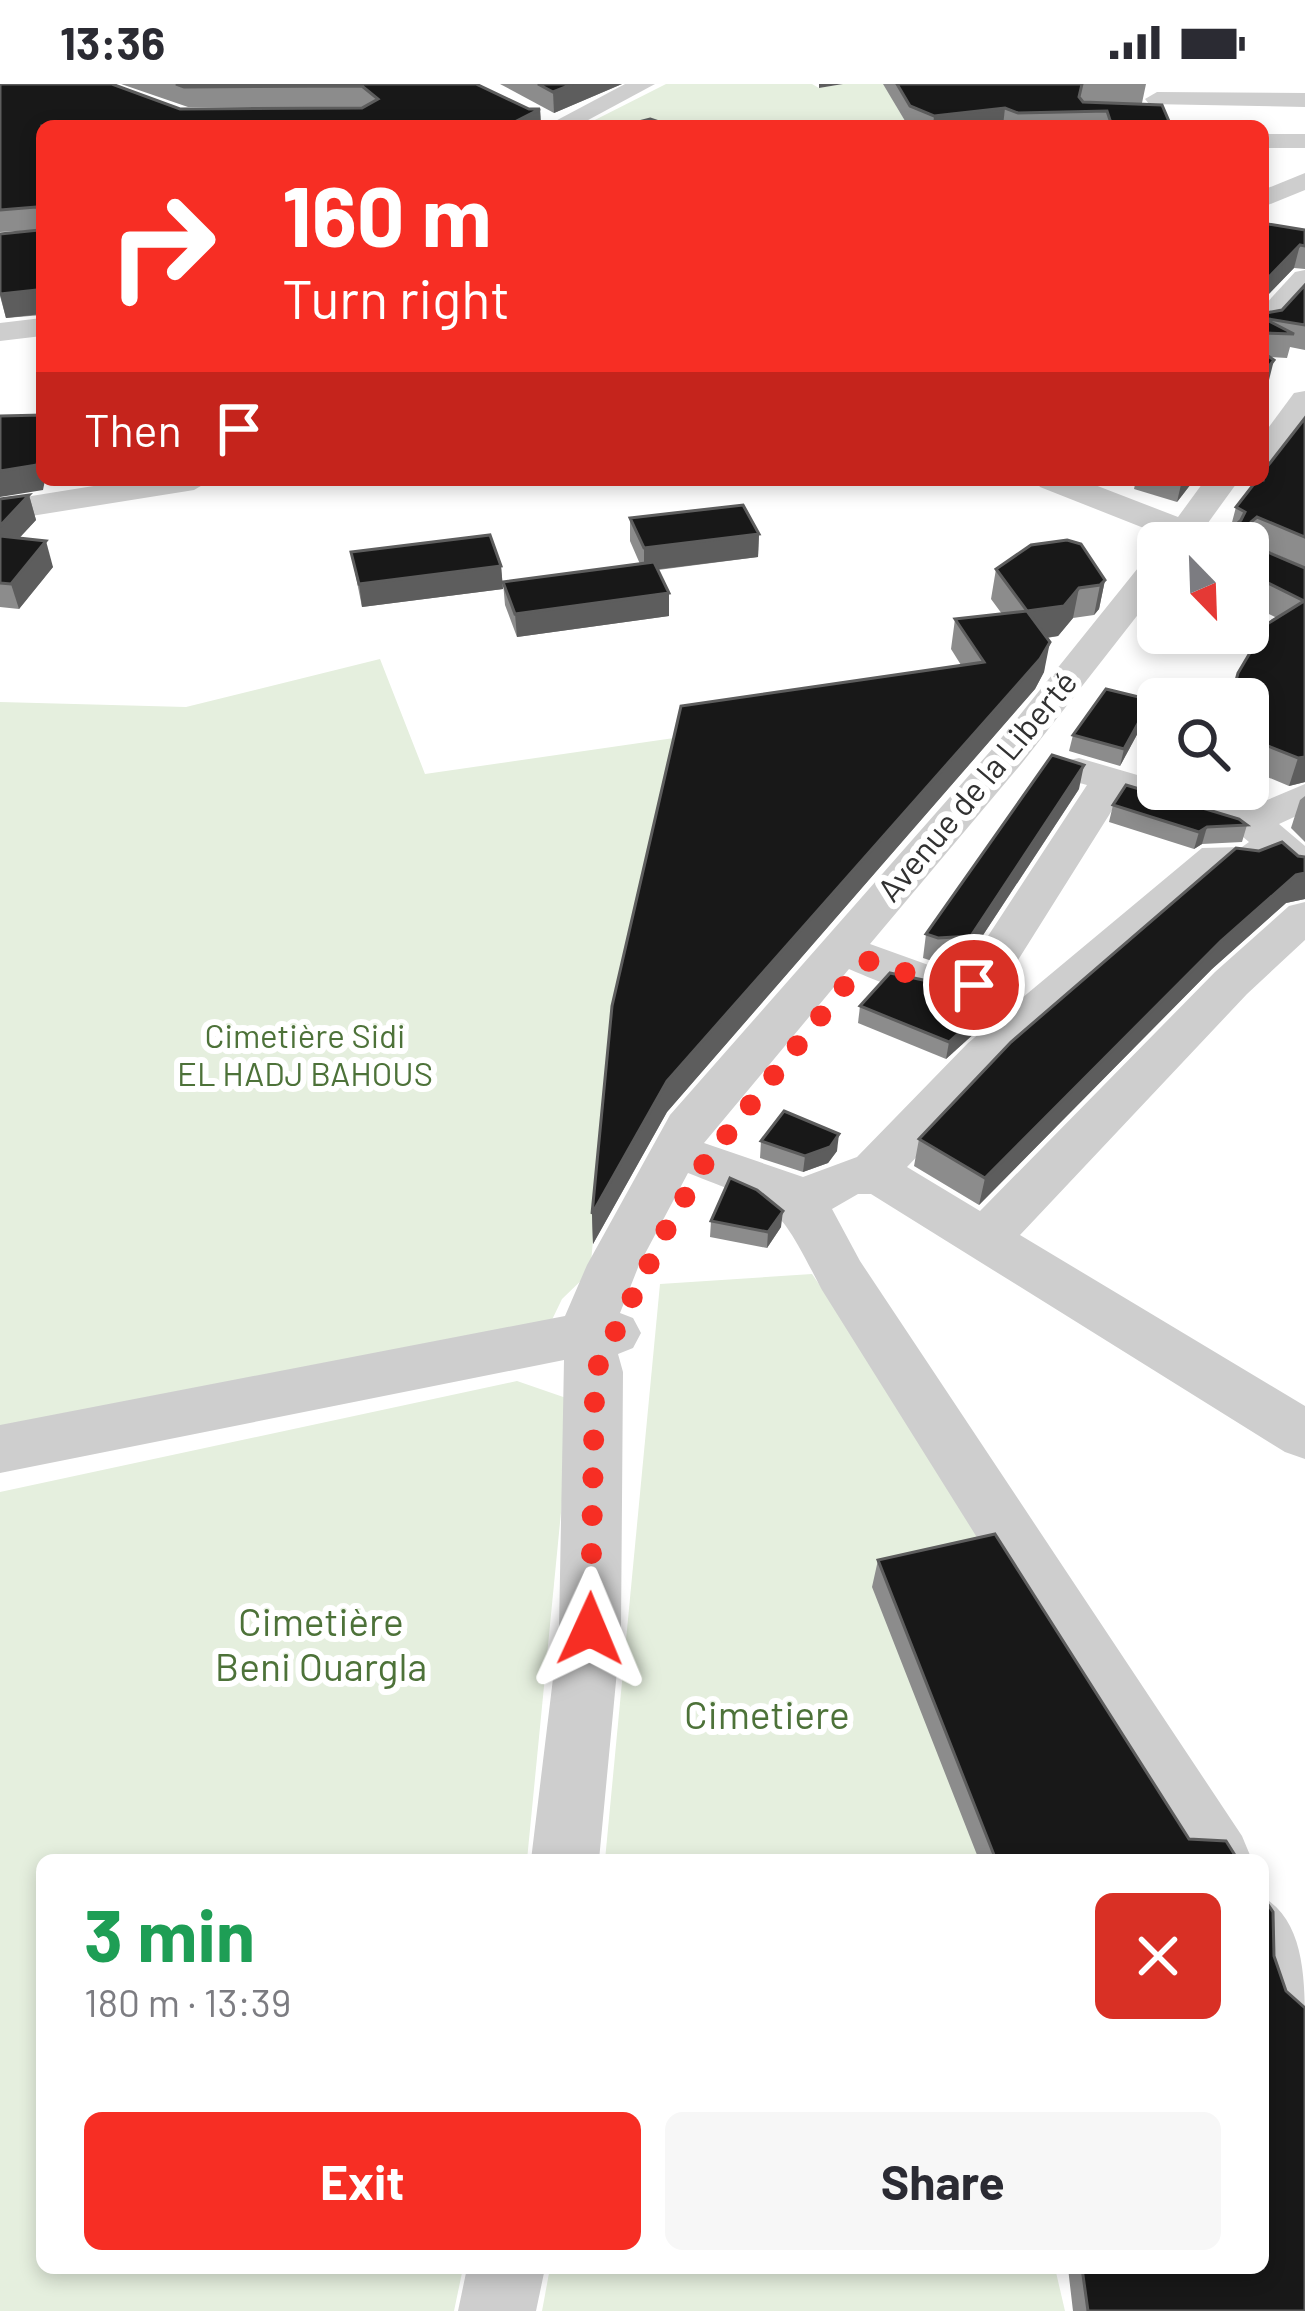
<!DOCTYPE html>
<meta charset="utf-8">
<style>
body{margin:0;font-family:Barlow,sans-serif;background:#f7f7f7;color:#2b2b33;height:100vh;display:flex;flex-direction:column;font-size:45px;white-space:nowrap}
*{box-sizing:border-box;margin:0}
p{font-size:39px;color:#7c7c81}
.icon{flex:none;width:66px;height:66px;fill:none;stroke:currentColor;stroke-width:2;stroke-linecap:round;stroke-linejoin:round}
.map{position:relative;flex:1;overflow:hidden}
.side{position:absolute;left:36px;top:1770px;width:1233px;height:420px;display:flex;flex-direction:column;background:#fff;border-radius:18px;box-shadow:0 6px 18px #0003}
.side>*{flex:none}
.top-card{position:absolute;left:36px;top:36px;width:1233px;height:366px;border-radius:18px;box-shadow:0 6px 18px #0003;background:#f72e24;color:#fff;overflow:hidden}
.needle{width:78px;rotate:157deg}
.controls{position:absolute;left:1137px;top:438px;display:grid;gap:24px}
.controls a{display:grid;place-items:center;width:132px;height:132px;border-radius:18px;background:#fff;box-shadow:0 6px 18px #0003;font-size:60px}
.pin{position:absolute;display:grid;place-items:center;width:102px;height:102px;color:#fff;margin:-51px;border:6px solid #fff;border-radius:50%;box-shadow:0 3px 12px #0007}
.me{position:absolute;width:132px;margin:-66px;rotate:1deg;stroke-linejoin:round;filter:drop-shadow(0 0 9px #0008)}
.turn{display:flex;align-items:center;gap:42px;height:252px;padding:0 48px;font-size:54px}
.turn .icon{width:156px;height:156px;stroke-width:2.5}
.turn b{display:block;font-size:84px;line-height:102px}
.then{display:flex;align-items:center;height:114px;padding:0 48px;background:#0003;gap:24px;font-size:45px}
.round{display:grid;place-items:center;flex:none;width:126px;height:126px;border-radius:18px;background:#f7f7f7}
.headline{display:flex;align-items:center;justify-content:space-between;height:204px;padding:0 48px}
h1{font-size:72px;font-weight:700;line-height:90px;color:#1e9e55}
.action{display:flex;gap:24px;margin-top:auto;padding:24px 48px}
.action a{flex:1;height:138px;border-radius:18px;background:#f72e24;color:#fff;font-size:48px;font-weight:700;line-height:138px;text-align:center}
.action a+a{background:#f7f7f7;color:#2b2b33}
.status{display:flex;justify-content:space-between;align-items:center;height:84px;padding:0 60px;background:#fff;direction:ltr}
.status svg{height:33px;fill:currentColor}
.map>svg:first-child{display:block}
.green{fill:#e5efde}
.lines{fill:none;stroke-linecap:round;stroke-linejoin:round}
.minor{fill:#cecece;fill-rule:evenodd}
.wall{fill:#8c8c8c}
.shaded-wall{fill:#5d5d5d}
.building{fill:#181818;stroke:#5d5d5d;stroke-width:3}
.route{stroke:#f72e24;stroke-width:21;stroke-dasharray:0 37.8}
.labels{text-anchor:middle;stroke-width:12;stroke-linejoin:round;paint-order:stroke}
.street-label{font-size:33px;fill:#313131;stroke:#fff}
.park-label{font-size:33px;fill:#4d7239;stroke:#fff}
.near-park-label{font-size:39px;fill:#4d7239;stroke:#fff}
</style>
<div class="status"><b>13:36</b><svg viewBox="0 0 49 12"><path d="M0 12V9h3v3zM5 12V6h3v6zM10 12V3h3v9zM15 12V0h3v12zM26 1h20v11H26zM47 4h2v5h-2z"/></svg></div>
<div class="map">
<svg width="1305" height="2227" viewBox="0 0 1305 2227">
<rect width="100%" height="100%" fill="#fff"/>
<g class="green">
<path d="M666,0H812L819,4L843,0H1065L894,18L908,42H583Z"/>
<path d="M380,575L425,690L681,653L613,953L590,1188L562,1215L549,1242L0,1357V618L186,623Z"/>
<path d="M812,1190L1008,1473L979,1776H605L660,1200Z"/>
<path d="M517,1297L572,1316L527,1776H42V2184H463L454,2227H0V1408Z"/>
<path d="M550,2184H1055L1065,2227H542Z"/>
</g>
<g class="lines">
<g class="minor">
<path d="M625,0H655L577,42H546Z"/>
<path d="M1157,8L1305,9V23L1149,20L1145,15Z"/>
<rect x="1263" y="50" width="42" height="14"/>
<path d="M1305,89V106L1263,123V106Z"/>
<path d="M1305,186V211L1273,246L1263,249V223L1295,188Z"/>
<path d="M42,234V252L0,257V239Z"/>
<path d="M1305,307V338L1275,381L1263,384V351L1294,309Z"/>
<path d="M131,396H211L194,406L0,437V417Z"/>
<path d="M1035,396H1082L1178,433L1205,396H1239L1205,443L1226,452L1231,459H1159L1164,452L1040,403Z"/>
<path d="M1158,470V505L1022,679L870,860L934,883L969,881L1087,701L1065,695L1059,686L1065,677L1079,674L1158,697V705H1186L1248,724L1305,700V728L1279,740L1305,762V799L1290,795L1274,780L1251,790L1226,787L1002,983L907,1083L980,1127L1215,888L1289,822L1305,818V856L1247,910L1020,1151L1305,1322V1375L1285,1368L871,1110H858L832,1125L860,1177L1242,1752L1252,1776H1179L822,1206C774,1114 781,1126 688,1089L639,1181L620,1229L633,1234L641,1249L633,1264L618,1270L623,1288L621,1545L599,1776H531L559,1545L564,1276L0,1389V1341L565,1232L587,1181L670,1031L994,663L1146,474ZM1121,712L1236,747L1249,758L1242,763L1202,764L968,959L857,1073L803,1093L704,1059L849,885C897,906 951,927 1001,903Z"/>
<path d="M1263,1813C1305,1838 1305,1895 1305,1949C1245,1925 1263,1869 1263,1813Z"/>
<path d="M467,2184H545L536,2227H458Z"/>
</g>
</g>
<g class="wall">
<path d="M0,0L180,25L362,24L364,23H188L121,0H476L529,25H540L541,42H42V231L6,234L0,212V150L40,146L0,148Z"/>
<path d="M500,0H622L554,29Z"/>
<path d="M883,0H1146L1142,19H1119L1171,42H908Z"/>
<path d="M1268,140L1305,146V185L1294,184L1266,213V229L1282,226L1305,201V266L1290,263L1287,274L1269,273L1268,300L1263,306Z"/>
<path d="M1305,334V483L1251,460L1305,484V698L1289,702L1248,685V615L1277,534L1248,520V459L1230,446L1236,423Z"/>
<path d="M1136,396H1194L1177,418L1134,405Z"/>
<path d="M29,411L36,436L19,454L53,483L19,525L0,523V415Z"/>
<path d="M630,434L759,450L758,473L658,486L669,509V532L517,553L505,521L503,498L640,480L630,457Z"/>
<path d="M351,468L501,482L503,505L362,523Z"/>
<path d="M996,485L1105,496L1099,525L1094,531L1073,534L1058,552L1047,554L1044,588L1035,605L667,1028L593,1160L592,1130L961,581L951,565L955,535L1002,530L991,515Z"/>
<path d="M1147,632L1120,682L1069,667L1073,651Z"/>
<path d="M1079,705L966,877L935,878L923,874L926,850Z"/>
<path d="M1305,712V758L1291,744L1300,716Z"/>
<path d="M1113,721L1247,741L1242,758L1202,760L1194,765L1109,738Z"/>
<path d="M1298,772L1305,773V815L1286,819L1212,885L979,1121L914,1082L919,1055Z"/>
<path d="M860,922L989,936L946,975L858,939Z"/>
<path d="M761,1057L837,1067L828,1079L803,1088L760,1074Z"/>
<path d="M711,1137L781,1143L767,1164L710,1153Z"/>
<path d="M878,1476L1189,1755L1238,1776H979L872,1503Z"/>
<path d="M1274,1872L1305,2227H1073L1068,2184H1263Z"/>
</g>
<g class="shaded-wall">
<path d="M573,0H622L554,29L553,8Z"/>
<path d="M819,0H843L819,4Z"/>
<path d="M1005,24L1003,42H933L934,32Z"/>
<path d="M540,25L541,42H507Z"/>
<path d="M1300,161L1294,184L1263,216L1265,197Z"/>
<path d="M36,206L41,230L6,234L0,210Z"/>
<path d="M1274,276L1268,300L1263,306V290Z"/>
<path d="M42,351V396H45L43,406L0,413V387Z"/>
<path d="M1182,396H1194L1177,418Z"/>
<path d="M29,411L36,436L0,475V442Z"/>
<path d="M759,450L758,473L644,487V464Z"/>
<path d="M46,457L53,483L19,525L11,500Z"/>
<path d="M501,482L503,505L362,523L359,500Z"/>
<path d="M1105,496L1099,525L1094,531L1100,501Z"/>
<path d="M1079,504L1073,534L1058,552L1022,557L1027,527Z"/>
<path d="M669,509V532L517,553L515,530Z"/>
<path d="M1050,558L1044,588L1035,605L667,1028L593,1160L592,1130L667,997Z"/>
<path d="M1151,616L1147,632L1120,682L1124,665Z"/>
<path d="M1305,673V698L1289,702L1298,674Z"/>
<path d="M1084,681L1079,705L966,877L971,852Z"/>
<path d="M1207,743L1202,760L1194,765L1199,748Z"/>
<path d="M1305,789V815L1286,819L1212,885L979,1121L985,1094L1221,857L1296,791Z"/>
<path d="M992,919L989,936L946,975L949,958Z"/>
<path d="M839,1050L837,1067L828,1079L803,1088L805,1072Z"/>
<path d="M783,1127L781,1143L767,1164L768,1148Z"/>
</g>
<g class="building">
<path d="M0,0H112L180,25L362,24L378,15L362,2L184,3L176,0H476L529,25H540L507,42H42L41,216L36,206L0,210V150L40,146L41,128L36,123L0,126Z"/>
<path d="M538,0H573L553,8Z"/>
<path d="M897,0H1082L1079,13L1083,18L1162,21L1171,42H1112L1107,27L1018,29L1005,24L934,32L910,22Z"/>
<path d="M650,35L671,42H623Z"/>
<path d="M1263,130L1268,140L1305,146V162L1300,161L1265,197L1266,229L1282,226L1305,201V241L1263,234Z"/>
<path d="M1263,234L1294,250L1266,249L1265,270L1274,276L1263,290Z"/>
<path d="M42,331V351L37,381L0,387V332Z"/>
<path d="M1305,334V453L1257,433L1251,438V461L1305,484V673L1298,674L1248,654V615H1231L1238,589L1267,540L1304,517L1248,489V459H1217L1241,436L1245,428L1236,423L1257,396H1263V388Z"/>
<path d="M29,411L0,442V415Z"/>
<path d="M743,421L759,450L644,464L630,434Z"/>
<path d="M490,451L501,482L359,500L351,468Z"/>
<path d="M0,452L46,457L11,500L0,499Z"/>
<path d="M1067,456L1081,460L1105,496L1100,501L1079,504L1064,522L1027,527L996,485L1031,461Z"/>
<path d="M654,478L669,509L515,530L503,498Z"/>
<path d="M1027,527L1050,558L1040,575L667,997L592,1130L612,922L681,622L984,578L955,535Z"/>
<path d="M1106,605L1151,616L1124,665L1073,651Z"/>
<path d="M1052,671L1084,681L971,852L938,854L926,850Z"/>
<path d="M1126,701L1239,735L1247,741L1207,743L1199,748L1113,721Z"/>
<path d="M1282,758L1298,772L1305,773V789L1296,791L1221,857L985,1094L919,1055L1011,958L1236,764L1259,767Z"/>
<path d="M890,889L947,901L992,919L949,958L860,922Z"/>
<path d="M784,1027L839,1050L830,1063L805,1072L761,1057Z"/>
<path d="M730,1094L757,1106L783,1127L768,1148L711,1137Z"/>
<path d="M995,1450L1189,1755L1226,1757L1238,1776H996L878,1476Z"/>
<path d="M1263,1813L1273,1828L1274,1872L1286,1907L1305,1924V2227H1088L1082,2184H1263Z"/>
</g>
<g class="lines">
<path class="route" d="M590,1545L595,1288L668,1142L706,1077L865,876L948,902L974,901"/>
</g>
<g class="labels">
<g class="street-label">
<text transform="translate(977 702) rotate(-50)" y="12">Avenue de la Liberté</text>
</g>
<g class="park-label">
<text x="305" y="964">Cimetière Sidi<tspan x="305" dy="38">EL HADJ BAHOUS</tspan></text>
</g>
<g class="near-park-label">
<text x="321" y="1552">Cimetière<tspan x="321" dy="45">Beni Ouargla</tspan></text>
<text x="767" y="1645">Cimetiere</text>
</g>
</g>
</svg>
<div class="controls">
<a><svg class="needle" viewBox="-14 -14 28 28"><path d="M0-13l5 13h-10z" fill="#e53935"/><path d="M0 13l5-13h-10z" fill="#7c7c81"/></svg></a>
<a><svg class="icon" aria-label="search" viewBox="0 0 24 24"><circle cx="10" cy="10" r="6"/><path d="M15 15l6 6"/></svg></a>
</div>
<div class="pin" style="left:974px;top:901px;background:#d93025"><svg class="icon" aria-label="arrive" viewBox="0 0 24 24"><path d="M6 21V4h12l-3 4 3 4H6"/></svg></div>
<svg class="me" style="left:590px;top:1545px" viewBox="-20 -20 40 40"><path d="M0-17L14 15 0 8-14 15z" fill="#f72e24" stroke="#fff" stroke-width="4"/></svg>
<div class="top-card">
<div class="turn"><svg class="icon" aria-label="right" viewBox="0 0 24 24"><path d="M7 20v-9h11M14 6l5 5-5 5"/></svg><div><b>160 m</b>Turn right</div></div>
<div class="then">Then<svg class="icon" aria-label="arrive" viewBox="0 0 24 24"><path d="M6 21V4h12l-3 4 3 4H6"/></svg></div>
</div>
<section class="side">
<div class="headline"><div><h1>3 min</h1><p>180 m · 13:39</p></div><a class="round" style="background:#d93025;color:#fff"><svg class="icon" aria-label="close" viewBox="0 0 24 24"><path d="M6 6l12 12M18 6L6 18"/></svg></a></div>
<div class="action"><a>Exit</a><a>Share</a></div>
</section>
</div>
